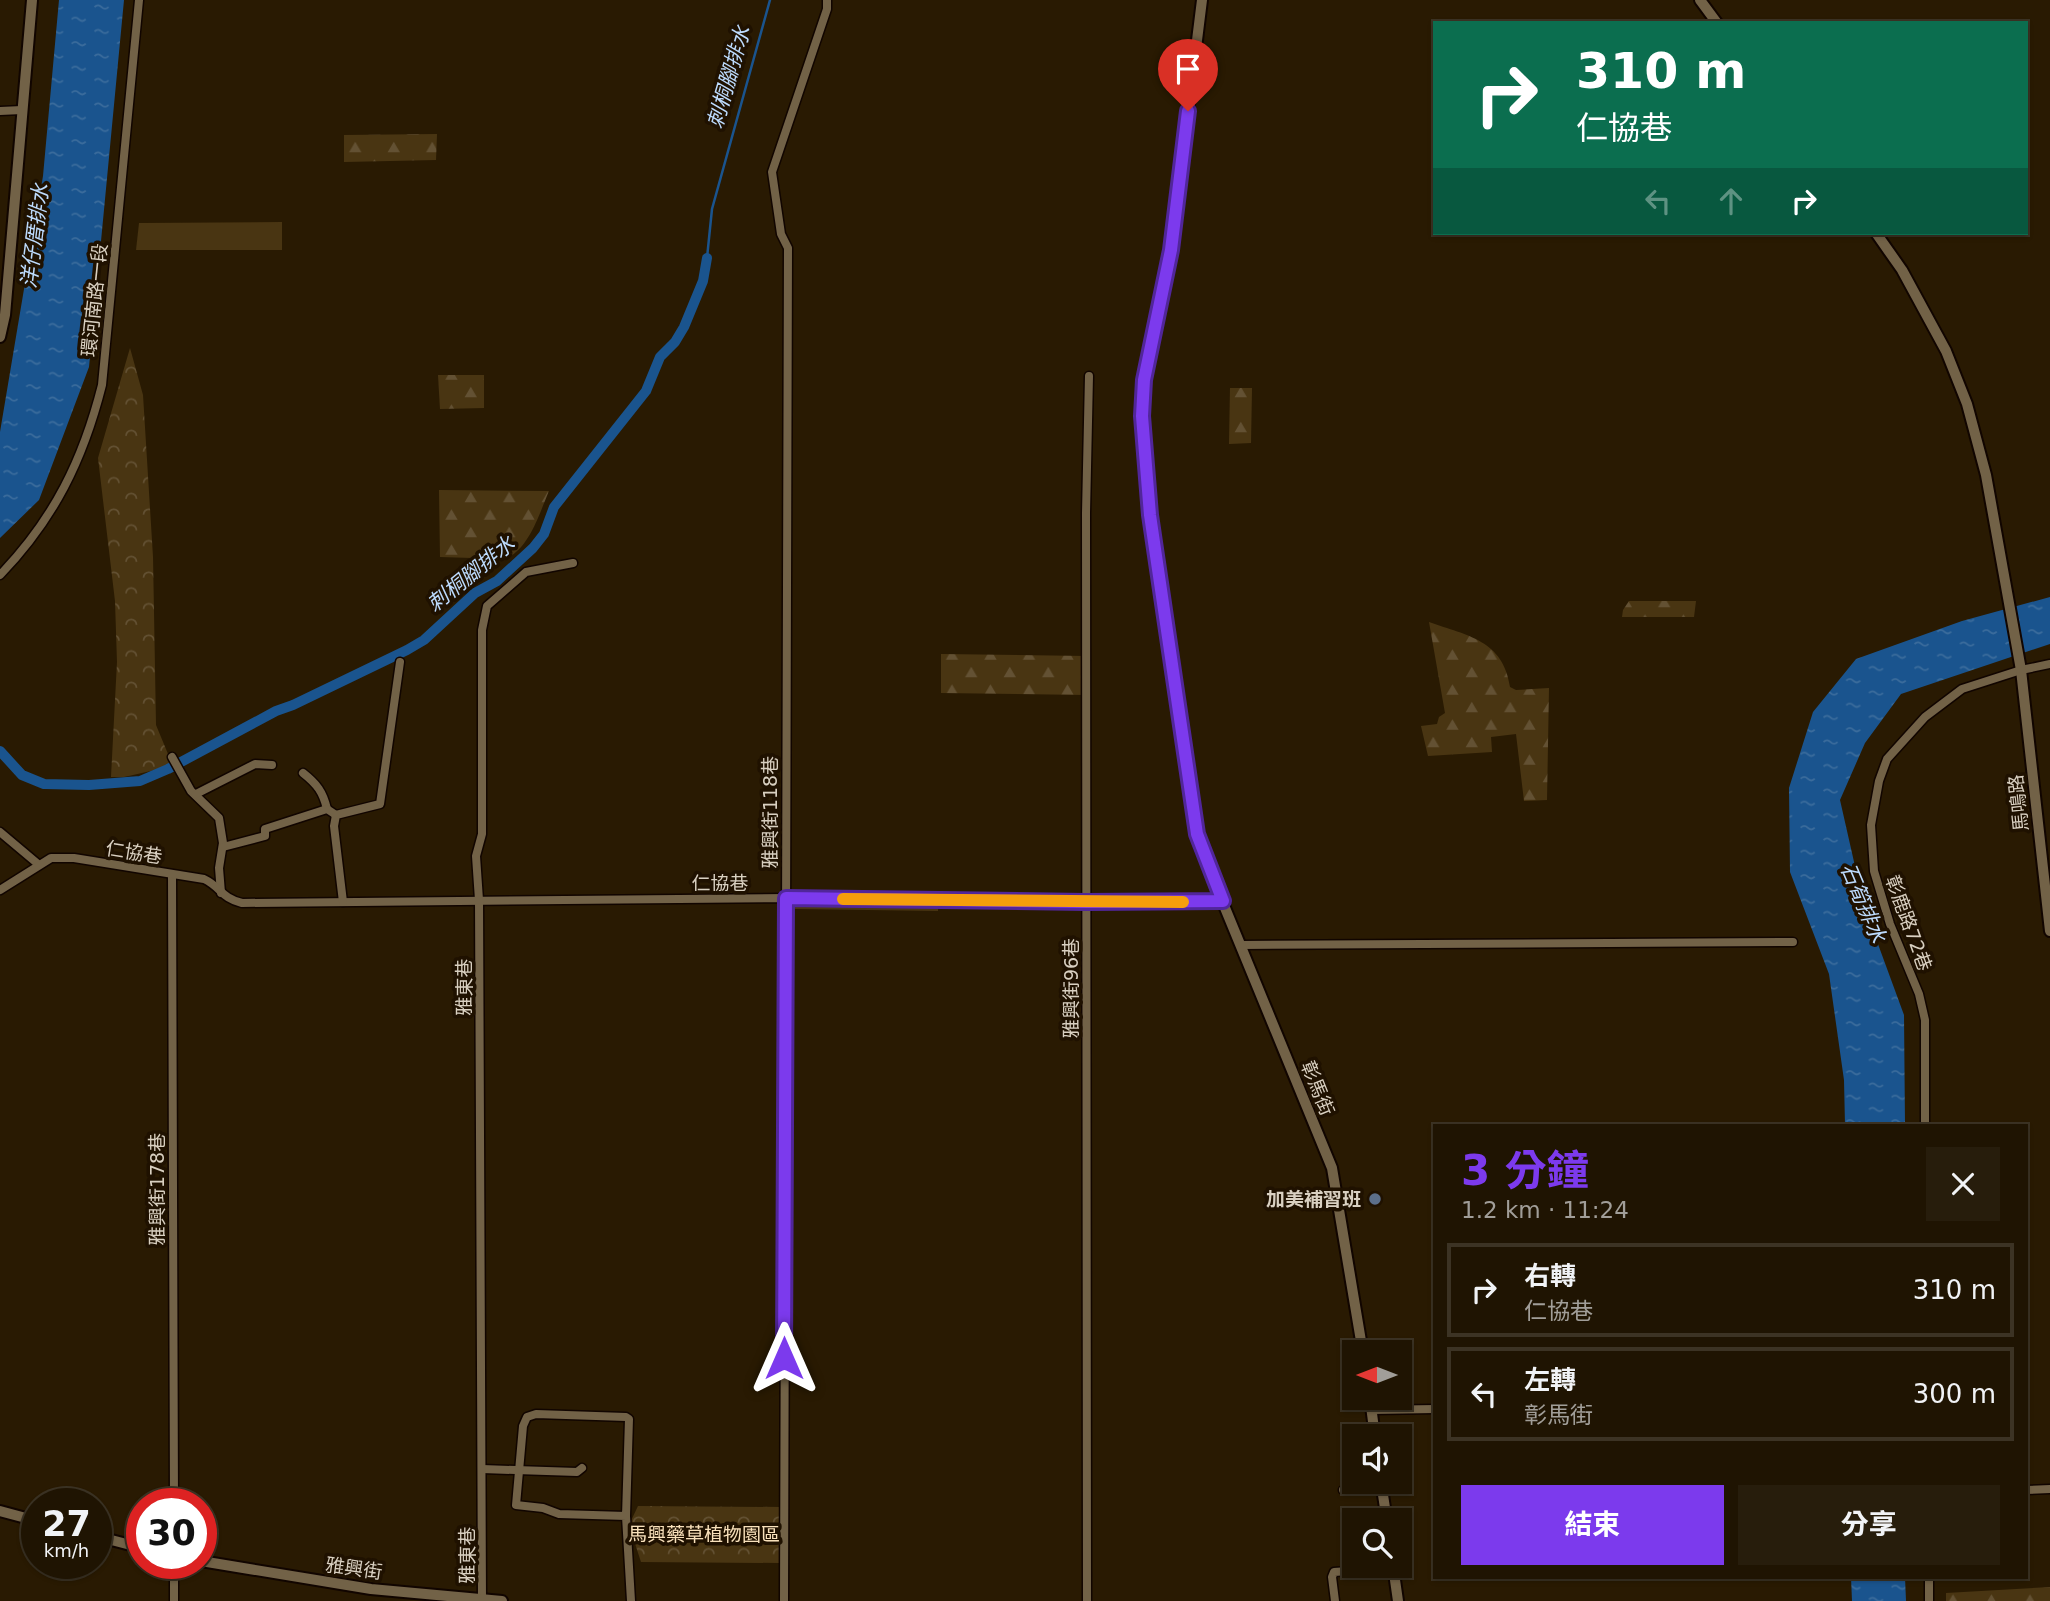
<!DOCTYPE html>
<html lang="zh-TW">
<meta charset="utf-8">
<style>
body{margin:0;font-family:"DejaVu Sans","Noto Sans TC",sans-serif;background:#271d0c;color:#f1f3f6;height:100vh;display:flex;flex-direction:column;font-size:26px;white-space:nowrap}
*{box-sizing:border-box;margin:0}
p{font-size:23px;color:#a19e99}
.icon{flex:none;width:38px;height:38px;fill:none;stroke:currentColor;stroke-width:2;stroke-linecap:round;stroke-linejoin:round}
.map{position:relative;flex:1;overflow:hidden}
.side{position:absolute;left:1433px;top:1124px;width:595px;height:455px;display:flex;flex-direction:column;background:#1f1402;border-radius:0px;box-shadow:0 2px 5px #0004,0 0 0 2px #3c3324}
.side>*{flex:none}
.top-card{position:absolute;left:1433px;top:21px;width:595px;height:214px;border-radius:0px;box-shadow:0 2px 5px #0004,0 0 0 2px #3c3324;background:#0b6e4f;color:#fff;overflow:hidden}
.needle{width:46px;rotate:270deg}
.controls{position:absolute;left:1342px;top:1340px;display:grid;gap:14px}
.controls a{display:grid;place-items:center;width:70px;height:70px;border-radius:0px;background:#1f1402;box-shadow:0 2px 5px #0004,0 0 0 2px #3c3324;font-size:35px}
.speed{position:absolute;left:21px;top:1488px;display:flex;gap:14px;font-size:35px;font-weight:700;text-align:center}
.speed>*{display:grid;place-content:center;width:91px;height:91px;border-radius:50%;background:#1f1402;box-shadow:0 2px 5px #0004,0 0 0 2px #3c3324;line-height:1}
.speed small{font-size:18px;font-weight:400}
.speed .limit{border:10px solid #d22;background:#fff;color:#111}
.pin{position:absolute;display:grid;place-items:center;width:60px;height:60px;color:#fff;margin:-72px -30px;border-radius:50% 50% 50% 0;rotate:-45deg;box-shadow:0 0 7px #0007}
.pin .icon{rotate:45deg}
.me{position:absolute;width:77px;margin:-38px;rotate:0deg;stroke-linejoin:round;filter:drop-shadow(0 0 5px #0008)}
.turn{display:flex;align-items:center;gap:24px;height:147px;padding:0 28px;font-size:32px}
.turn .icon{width:91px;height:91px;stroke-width:2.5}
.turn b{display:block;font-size:49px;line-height:60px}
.lanes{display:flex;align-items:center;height:66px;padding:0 28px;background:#0003;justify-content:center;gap:35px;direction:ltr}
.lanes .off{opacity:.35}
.round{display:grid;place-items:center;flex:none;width:74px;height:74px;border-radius:0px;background:#271d0c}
.overview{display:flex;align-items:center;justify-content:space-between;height:119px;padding:0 28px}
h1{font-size:42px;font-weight:700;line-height:52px;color:#7c3aed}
.cta{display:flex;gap:14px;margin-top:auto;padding:14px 28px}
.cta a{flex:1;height:80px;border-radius:0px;background:#7c3aed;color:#fff;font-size:28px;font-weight:700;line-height:80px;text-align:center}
.cta a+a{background:#271d0c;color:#f1f3f6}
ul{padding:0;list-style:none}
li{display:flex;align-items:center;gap:21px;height:94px;margin:0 14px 10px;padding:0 14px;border:4px solid #3c3324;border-radius:0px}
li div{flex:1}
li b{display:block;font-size:26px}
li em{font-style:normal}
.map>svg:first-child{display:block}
.grass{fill:#493512}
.forest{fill:url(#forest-firs)}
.park{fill:url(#park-crowns)}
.water{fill:url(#water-ripples)}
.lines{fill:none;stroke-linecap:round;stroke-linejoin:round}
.stream{stroke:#1a548e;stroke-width:2.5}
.canal{stroke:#1a548e;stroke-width:10}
.minor-casing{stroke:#110500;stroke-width:11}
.tertiary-casing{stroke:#110500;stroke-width:14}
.minor{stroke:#726247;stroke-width:8}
.tertiary{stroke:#726247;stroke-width:10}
.route-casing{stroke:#51269a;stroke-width:18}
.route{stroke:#7c3aed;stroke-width:12}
.slow{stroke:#f59e0b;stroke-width:12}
.service-dot{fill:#5c6f8a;stroke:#1f1100;stroke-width:2.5}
.labels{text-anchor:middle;stroke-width:7;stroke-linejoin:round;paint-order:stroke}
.street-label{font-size:19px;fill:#d9d0c1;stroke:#1f1100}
.poi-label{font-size:19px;font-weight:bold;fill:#d9d0c1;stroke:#1f1100;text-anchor:end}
.park-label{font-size:19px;fill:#f9e1bb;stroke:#1f1100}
.water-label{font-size:21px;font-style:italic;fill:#bddbfd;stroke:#1f1100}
</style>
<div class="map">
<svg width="2050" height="1601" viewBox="0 0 2050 1601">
<defs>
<pattern id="forest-firs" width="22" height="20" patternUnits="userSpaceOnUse" patternTransform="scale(1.75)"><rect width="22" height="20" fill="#493512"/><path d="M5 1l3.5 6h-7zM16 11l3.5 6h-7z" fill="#635133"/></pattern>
<pattern id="park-crowns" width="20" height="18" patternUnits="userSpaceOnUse" patternTransform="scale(1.75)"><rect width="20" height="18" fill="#493512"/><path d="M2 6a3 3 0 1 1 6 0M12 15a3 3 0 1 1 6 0" fill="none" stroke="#635133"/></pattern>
<pattern id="water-ripples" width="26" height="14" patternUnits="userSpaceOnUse" patternTransform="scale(1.75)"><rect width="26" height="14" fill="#1a548e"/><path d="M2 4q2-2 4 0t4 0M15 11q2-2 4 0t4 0" fill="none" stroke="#3b6c9c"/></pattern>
</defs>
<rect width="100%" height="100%" fill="#291a02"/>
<g class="grass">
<path d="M282,222V250H136L139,223Z"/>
<path d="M796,901L938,903V911L794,909Z"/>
</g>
<g class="forest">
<path d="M437,134L436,160L344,162V135Z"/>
<path d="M438,375H484V408L440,409Z"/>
<path d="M1230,388H1252L1251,443L1229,444Z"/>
<path d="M439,490L549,491C539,514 530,547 506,559L440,557Z"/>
<path d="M1629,601H1696L1694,617H1622L1623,610Z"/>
<path d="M1429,622C1468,636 1503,640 1510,687L1516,690L1549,688L1547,800L1524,801L1516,734L1491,737L1492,752L1428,756L1421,726L1437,724L1439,717L1445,713Z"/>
<path d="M941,654L1087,656V695L941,693Z"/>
<path d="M2050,1587V1601H1946V1593Z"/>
</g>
<g class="park">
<path d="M130,348L143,395L153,557L156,725L173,766L124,777H111L117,662L115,601L98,458Z"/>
<path d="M638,1506L780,1507V1563L641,1562L629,1525Z"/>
</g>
<g class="water">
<path d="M59,0H124L89,367L39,500L0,538V432L43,176Z"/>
<path d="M2050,597V644L1901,694L1865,743L1840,800L1864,906L1904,1015L1905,1125H1845L1844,1080L1829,974L1790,872L1789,788L1813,712L1856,659L1962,621Z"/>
<path d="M1851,1577H1905L1906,1601H1852Z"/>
</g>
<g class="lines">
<path class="stream" d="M707,258L712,209L770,0"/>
<path class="canal" d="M0,751L22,775L44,784L89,785L140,781L168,769L276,711L293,705L407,650L424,640L475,593L497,581L533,548L544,534L554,507L646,391L660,357L675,342L684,327L703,281L707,258"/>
<g class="minor-casing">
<g id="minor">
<path d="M0,111L22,110"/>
<path d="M0,575C54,519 83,460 102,385L139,0"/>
<path d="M172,757L191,791L219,818L223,843L219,868L221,893"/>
<path d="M303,773C317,784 323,792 327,809"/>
<path d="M196,794L255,764L272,765"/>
<path d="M0,832L38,864"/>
<path d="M223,847L265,836V829L327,809L336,815"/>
<path d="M172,875L174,1503"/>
<path d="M0,890L51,858H74L204,879C221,887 221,898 242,903L786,898L1086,902L1223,901"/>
<path d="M343,902L334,826L336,815L380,804L400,662"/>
<path d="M1242,945L1793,942"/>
<path d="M1925,1125V1020L1919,994L1890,924L1874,871L1871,825L1879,781L1887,759L1925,717L1962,689L2021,670L2050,664"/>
<path d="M1372,1410L1435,1409"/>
<path d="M482,1469L577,1472L582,1468"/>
<path d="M1343,1490L1382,1485"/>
<path d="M2026,1490L2050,1489"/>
<path d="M626,1516L559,1514L543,1508L516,1505L523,1426L527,1417L536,1414L626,1417L629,1419L626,1516L631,1601"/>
<path d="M1929,1577V1601"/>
<path d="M174,1601V1563"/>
<path d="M482,1601L479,900L476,856L482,834V630L487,606L526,572L573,563"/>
<path d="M784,1601L788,248L781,234L772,172L827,9V0"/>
<path d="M1087,1601L1086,513L1089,376"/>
<path d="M1335,1601L1332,1577L1334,1572L1393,1568"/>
</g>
</g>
<g class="tertiary-casing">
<g id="tertiary">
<path d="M1202,0L1171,250L1144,380L1142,416L1150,515L1200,847L1332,1168L1363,1353"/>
<path d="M1700,0L1717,23"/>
<path d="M1876,233L1902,270L1946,351L1967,404L1986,475L2021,670L2050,931"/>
<path d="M0,337L5,315L32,0"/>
<path d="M1370,1398L1375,1437"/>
<path d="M1381,1482L1387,1521"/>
<path d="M0,1511L37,1521"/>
<path d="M96,1536L142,1548"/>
<path d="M201,1561L371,1589L502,1601"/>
<path d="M1393,1566L1398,1601"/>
</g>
</g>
<use href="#minor" class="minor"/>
<use href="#tertiary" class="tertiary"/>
</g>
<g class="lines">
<g class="route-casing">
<path id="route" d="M784,1358L786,898L1086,902L1223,901L1197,834L1150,515L1142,416L1144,380L1171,250L1188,111"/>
</g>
<use href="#route" class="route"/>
<path class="slow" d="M843,899L1183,902"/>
</g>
<circle class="service-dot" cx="1375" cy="1199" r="7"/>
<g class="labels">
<g class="street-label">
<text transform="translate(94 300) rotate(-84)" y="7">環河南路一段</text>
<text transform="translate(2018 803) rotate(-96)" y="7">馬鳴路</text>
<text transform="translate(770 812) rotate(-90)" y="7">雅興街118巷</text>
<text transform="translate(134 852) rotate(9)" y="7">仁協巷</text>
<text x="720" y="890">仁協巷</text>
<text transform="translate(1909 923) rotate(70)" y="7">彰鹿路72巷</text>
<text transform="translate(464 987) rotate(-90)" y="7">雅東巷</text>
<text transform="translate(1071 988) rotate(-90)" y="7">雅興街96巷</text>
<text transform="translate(1318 1088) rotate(68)" y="7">彰馬街</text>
<text transform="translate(157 1189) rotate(-90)" y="7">雅興街178巷</text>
<text transform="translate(467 1555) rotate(-90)" y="7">雅東巷</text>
<text transform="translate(354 1568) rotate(8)" y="7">雅興街</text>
</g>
<g class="poi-label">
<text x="1361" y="1206">加美補習班</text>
</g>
<g class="park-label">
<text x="704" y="1541">馬興藥草植物園區</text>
</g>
<g class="water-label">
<text transform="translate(729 77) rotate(-74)" y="7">刺桐腳排水</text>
<text transform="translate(35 236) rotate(-83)" y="7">洋仔厝排水</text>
<text transform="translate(471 574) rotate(-39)" y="7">刺桐腳排水</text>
<text transform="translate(1863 903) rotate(67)" y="7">石筍排水</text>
</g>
</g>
</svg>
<div class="controls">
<a><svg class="needle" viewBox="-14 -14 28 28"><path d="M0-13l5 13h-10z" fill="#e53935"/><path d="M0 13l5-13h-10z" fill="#a19e99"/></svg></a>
<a><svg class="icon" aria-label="sound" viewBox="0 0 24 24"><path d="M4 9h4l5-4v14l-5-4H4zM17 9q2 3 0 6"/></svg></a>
<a><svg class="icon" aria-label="search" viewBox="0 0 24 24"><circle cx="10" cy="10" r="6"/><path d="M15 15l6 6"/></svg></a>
</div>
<div class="speed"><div>27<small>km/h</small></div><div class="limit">30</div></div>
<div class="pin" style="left:1188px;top:111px;background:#d93025"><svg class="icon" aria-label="arrive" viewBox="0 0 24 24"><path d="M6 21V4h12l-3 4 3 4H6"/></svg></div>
<svg class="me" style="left:784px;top:1358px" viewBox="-20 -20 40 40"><path d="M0-17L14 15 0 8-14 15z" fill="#7c3aed" stroke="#fff" stroke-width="4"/></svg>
<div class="top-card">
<div class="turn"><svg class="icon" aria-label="right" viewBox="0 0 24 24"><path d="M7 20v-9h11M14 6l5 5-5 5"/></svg><div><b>310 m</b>仁協巷</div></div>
<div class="lanes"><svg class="icon off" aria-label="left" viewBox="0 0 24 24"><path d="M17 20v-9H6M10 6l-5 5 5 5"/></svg><svg class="icon off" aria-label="ahead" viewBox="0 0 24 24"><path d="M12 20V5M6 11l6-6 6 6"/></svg><svg class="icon" aria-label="right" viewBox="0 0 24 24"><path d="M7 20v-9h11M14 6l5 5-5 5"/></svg></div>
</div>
<section class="side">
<div class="overview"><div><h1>3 分鐘</h1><p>1.2 km · 11:24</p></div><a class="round"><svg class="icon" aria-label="close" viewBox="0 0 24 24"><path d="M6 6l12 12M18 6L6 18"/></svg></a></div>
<ul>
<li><svg class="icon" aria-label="right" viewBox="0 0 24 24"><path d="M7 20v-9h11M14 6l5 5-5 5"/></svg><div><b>右轉</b><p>仁協巷</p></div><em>310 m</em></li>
<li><svg class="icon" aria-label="left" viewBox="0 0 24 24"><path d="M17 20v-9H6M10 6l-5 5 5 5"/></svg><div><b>左轉</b><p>彰馬街</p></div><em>300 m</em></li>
</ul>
<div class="cta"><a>結束</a><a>分享</a></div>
</section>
</div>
